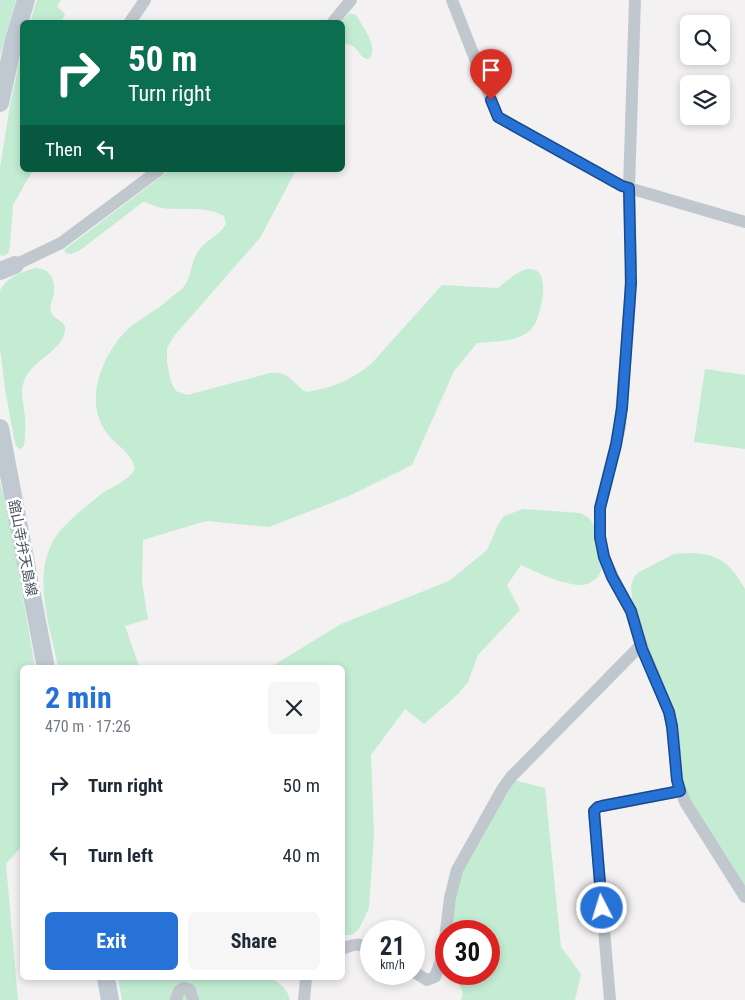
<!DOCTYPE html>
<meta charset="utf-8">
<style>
body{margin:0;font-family:"Roboto Condensed","Noto Sans JP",sans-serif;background:#f6f6f7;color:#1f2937;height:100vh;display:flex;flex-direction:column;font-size:19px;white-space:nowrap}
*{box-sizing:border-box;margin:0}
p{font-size:16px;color:#747a83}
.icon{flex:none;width:28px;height:28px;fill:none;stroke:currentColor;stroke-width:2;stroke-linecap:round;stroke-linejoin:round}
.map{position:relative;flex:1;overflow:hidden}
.sheet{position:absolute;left:20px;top:665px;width:325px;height:315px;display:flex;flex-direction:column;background:#fff;border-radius:8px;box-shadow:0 2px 8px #0003}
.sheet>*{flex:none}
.banner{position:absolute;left:20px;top:20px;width:325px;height:152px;border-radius:8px;box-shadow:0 2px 8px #0003;background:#0b6e4f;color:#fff;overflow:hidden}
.controls{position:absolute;left:680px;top:15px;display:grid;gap:10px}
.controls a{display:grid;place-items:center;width:50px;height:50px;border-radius:8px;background:#fff;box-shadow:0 2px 8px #0003;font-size:25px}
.speed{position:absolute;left:360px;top:920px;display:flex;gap:10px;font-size:25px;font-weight:700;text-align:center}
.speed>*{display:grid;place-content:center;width:65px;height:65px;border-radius:50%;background:#fff;box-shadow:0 2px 8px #0003;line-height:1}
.speed small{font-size:12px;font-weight:400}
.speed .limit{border:8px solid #d22;background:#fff;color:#111}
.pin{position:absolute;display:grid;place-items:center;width:42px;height:42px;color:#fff;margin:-51px -21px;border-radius:50% 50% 50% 0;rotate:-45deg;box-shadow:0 0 5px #0007}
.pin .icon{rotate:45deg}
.me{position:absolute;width:55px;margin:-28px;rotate:355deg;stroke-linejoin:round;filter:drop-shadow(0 0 4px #0008)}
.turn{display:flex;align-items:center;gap:18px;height:105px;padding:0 25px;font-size:22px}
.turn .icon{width:65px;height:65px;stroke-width:2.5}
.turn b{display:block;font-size:35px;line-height:42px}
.then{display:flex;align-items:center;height:48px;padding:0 25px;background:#0003;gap:10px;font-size:19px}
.round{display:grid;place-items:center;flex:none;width:52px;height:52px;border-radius:8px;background:#f6f6f7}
.head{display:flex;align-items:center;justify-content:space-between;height:85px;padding:0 25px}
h1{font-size:30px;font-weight:700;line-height:38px;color:#2772d6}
.button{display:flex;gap:10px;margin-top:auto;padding:10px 25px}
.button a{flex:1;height:58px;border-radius:8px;background:#2772d6;color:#fff;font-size:20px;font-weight:700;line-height:58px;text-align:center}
.button a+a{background:#f6f6f7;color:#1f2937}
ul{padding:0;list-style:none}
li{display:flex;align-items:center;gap:15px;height:70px;padding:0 25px}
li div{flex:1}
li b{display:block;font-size:19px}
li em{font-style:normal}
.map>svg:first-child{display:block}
.green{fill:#c3ecd3}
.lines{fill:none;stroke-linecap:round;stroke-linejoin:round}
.street{stroke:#c0c8ce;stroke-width:12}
.secondary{stroke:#c0c9d2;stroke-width:18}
.route-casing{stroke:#194a8b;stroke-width:12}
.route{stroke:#2772d6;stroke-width:9}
.labels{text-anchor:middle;stroke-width:5;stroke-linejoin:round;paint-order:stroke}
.street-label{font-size:14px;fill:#4a535d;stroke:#fff}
</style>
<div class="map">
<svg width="745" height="1000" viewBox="0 0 745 1000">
<rect width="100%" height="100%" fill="#f3f1f1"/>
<g class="green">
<path d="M0,0H16L0,56Z"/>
<path d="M37,0H61L57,6L65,14L61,22H30Z"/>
<path d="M350,13L356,15C362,25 380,49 369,59C360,59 361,52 354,47C351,44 347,44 343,43L342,22H341Z"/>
<path d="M22,50V170H33L13,205L10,247L8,253L4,256L0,255V168L10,105Z"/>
<path d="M170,170H296L260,238L174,336L167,348V363L171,382L176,391L187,395L270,373C290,371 292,383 306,392C330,389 354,379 372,363L442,285L498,288C506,282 515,273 524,270C553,262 542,308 536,322C534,327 528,333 523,335C510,342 491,342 477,343L454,371L412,465L349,496L269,527L206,521L143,540L142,582L148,619L125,626L139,666L179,667H58C50,625 29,571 59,532C71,518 87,506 101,494C110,488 131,479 134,470C138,458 112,442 106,432C99,422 95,408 96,396C97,372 111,345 128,329C140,318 156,311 168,300C173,295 181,291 185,285C192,274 191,261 199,250C206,240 219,236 226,224L224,216C205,205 182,211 162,208C155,207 150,203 143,202L79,251L71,254L66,253L64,250Z"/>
<path d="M36,268C50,269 55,278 54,292C54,298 49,304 51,311C53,321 70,320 64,335C56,355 31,361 24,381C19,394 25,406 25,419C26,428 25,437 24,446L20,449L16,446L14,439L5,389L0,348V290C8,277 22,271 36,268Z"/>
<path d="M705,369L745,375V449L694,442Z"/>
<path d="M0,481L10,525L35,667L22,668V846L6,864L18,1000H0Z"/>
<path d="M523,509L580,513C584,515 589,517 592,522C597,529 603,562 601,571C599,577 593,582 587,584C571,589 536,572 521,565L507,585L520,610L478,655L468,682L457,695L424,724L405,709L371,755L374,835L369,908L359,929L352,935H342V668H269L341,624L449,581L487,550L499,523L504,516Z"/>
<path d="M690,553C720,554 731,564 745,589V888L689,800L685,790L651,657L632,598L631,586L634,577L639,572L674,554Z"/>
<path d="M514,780L545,788L561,947L581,974L575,1000H461C467,986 453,981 444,973V965L446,958V974H489V931H450L461,872Z"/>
<path d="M118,978H270C280,983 287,988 290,1000H122Z"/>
</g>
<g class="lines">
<g class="street">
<path d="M452,0L498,117L622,186L745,222"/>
<path d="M635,0L629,188L631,264L630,302L620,427L600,508V537L604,557L613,577L631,611L643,649L669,712L674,739L677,780L685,802L745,897"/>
<path d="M130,22L145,0"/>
<path d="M333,22L351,0"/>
<path d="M15,265L61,243L159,170"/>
<path d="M342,949C353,944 360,943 371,948"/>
<path d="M414,972L427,980L435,977L443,955L450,898L457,870L503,788L511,777L641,645"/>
<path d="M176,1000L179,991L184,988L190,990L193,1000"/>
<path d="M304,1000L306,978"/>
<path d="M610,1000L594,811L598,807L602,806L680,791"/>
</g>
<g class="secondary">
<path d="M0,103L14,40L26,0"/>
<path d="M0,271L15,265"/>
<path d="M0,428L46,668"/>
<path d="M106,978L110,1000"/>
</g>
</g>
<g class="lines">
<g class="route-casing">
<path id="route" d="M491,100L498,117L622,186L629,188L631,283L622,408L616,445L600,508V537L604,557L612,577L631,611L642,649L669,712L672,726L677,780L680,791L602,806L598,807L594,811L602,908"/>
</g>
<use href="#route" class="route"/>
</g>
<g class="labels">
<g class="street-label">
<text transform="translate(23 548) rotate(79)" y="5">舘山寺弁天島線</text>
</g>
</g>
</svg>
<div class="controls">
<a><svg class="icon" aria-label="search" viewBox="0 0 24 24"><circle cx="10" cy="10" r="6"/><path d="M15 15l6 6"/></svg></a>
<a><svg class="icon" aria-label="layers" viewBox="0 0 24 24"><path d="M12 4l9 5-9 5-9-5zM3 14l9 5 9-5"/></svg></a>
</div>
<div class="speed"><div>21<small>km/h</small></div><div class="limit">30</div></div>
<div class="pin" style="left:491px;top:100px;background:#d93025"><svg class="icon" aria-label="arrive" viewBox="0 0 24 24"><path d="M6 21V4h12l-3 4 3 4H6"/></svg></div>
<svg class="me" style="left:602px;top:908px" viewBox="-20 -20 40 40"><circle r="17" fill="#2772d6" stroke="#fff" stroke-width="3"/><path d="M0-11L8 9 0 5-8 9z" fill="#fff"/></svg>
<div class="banner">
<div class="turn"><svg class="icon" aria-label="right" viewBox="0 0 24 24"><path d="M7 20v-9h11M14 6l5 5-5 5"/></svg><div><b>50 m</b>Turn right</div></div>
<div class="then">Then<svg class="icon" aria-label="left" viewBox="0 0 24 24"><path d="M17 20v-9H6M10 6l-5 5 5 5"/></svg></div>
</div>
<section class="sheet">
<div class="head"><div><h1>2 min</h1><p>470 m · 17:26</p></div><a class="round"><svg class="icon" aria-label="close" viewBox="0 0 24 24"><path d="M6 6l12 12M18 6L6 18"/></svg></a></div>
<ul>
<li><svg class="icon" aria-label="right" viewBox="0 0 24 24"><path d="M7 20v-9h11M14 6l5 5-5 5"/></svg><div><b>Turn right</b></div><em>50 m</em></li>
<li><svg class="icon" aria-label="left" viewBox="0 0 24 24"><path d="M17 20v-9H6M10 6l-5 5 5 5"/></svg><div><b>Turn left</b></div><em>40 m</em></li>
</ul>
<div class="button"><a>Exit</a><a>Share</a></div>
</section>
</div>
